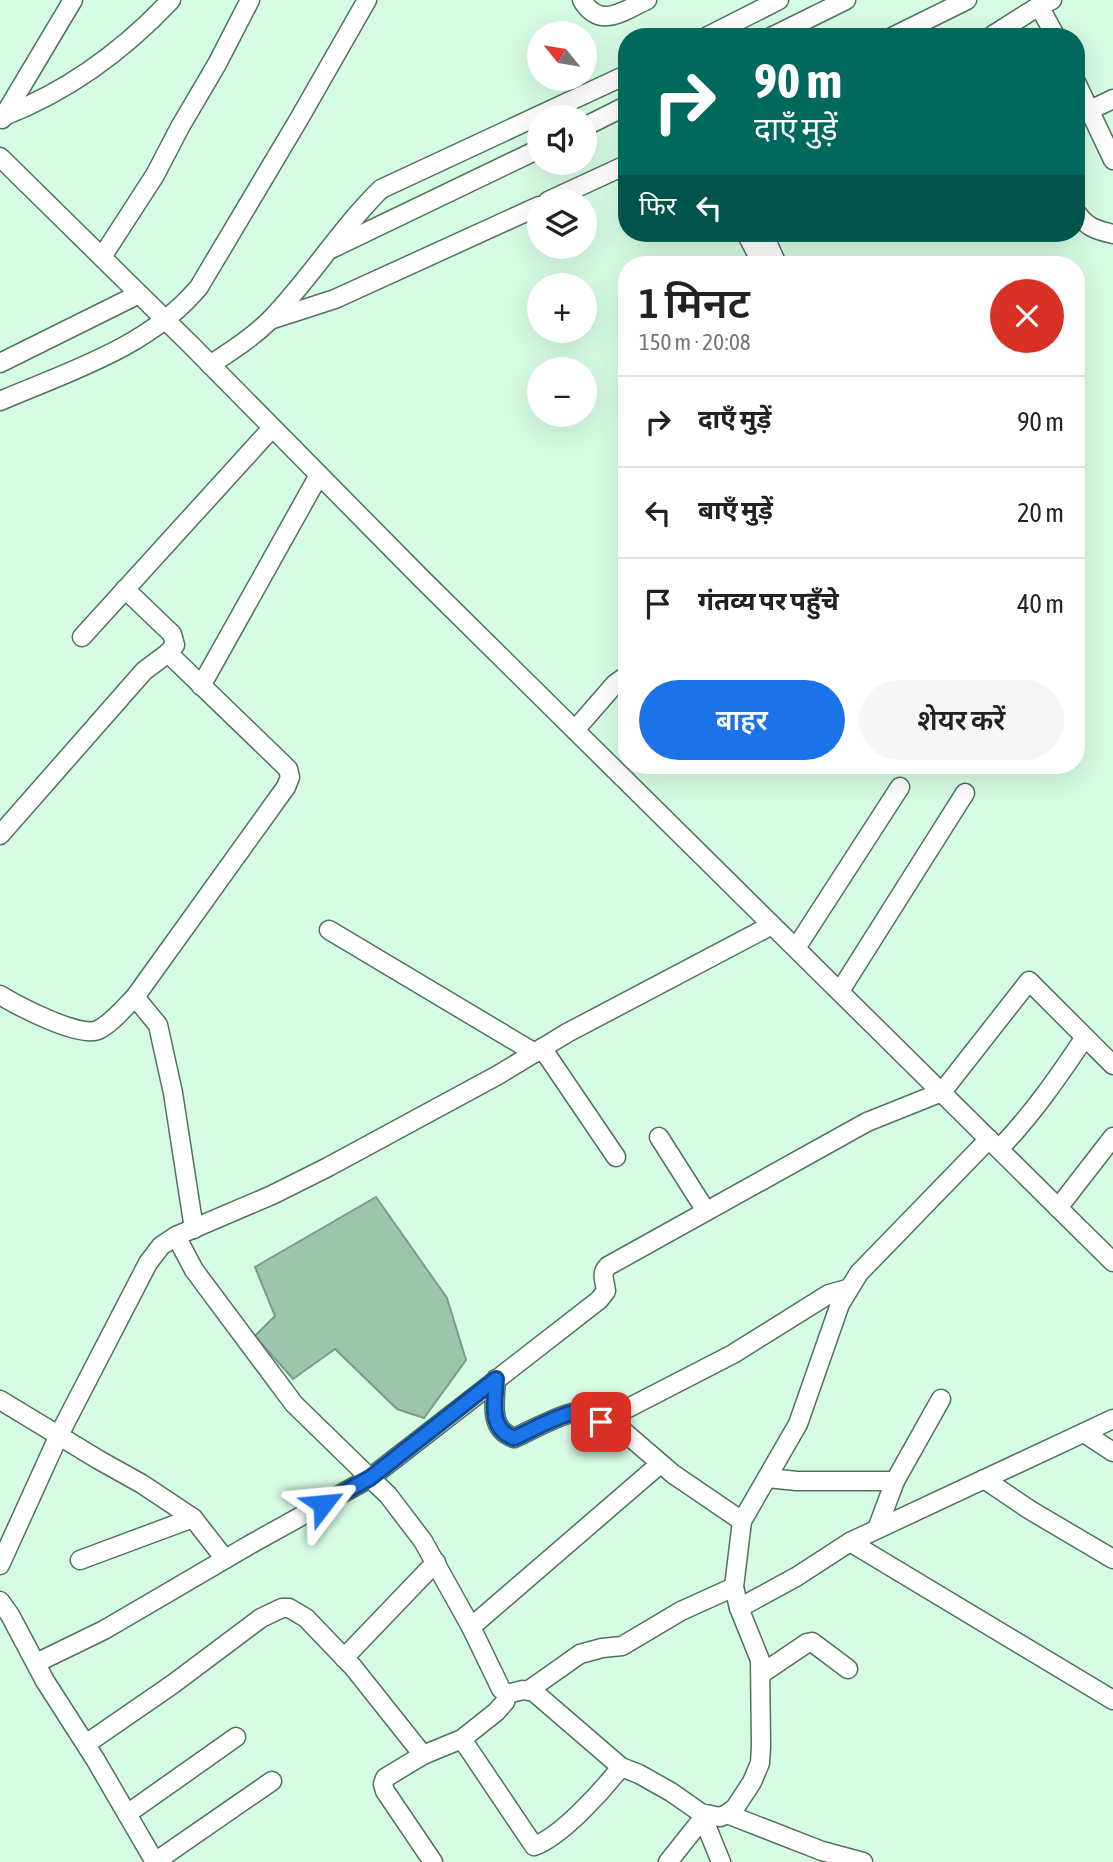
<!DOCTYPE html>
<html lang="hi">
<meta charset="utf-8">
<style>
body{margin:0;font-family:"Asap Condensed","Noto Sans Devanagari",sans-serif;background:#f6f6f6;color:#222;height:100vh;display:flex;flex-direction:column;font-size:26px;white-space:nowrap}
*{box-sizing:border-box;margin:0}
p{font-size:23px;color:#767676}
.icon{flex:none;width:38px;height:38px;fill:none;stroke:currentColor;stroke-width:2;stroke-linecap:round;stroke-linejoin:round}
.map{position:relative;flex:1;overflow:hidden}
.side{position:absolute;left:618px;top:256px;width:467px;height:518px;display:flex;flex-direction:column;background:#fff;border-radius:28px;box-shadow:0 7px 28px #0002}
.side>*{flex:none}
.top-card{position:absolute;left:618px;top:28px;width:467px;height:214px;border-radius:28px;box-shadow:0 7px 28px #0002;background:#00695c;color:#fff;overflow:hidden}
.needle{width:46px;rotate:300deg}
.tools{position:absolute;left:527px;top:21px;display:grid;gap:14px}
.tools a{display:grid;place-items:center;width:70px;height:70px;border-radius:50%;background:#fff;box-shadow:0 7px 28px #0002;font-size:35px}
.pin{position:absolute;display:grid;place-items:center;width:60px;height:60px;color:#fff;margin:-30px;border-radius:14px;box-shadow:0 4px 10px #0006}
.me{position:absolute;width:77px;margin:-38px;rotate:61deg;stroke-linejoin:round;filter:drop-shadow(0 0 5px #0008)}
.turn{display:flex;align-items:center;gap:24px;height:147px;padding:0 21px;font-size:32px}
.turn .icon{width:91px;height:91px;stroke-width:2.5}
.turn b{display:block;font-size:49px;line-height:60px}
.then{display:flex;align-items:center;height:66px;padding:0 21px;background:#0003;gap:14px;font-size:26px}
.round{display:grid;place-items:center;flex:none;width:74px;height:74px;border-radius:37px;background:#f6f6f6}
.summary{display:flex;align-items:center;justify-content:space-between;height:119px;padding:0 21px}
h1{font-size:42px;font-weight:600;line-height:52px}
.cta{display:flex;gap:14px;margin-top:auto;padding:14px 21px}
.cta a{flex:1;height:80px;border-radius:42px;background:#1a73e8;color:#fff;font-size:28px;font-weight:600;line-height:80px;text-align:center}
.cta a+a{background:#f6f6f6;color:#222}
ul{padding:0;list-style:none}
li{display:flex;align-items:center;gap:21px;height:91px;padding:0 21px;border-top:2px solid #e0e0e0}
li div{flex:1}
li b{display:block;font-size:26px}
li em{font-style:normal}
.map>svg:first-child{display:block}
.water{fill:#9cc6ac;stroke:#7b9d88;stroke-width:2}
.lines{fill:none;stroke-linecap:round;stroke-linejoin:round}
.minor-casing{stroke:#51725e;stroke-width:21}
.minor{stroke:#fff;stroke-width:18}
.route-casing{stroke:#114b97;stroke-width:18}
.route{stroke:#1a73e8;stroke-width:12}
</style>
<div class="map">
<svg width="1113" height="1862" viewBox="0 0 1113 1862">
<rect width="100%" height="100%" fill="#d7fce4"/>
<path class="water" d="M376,1197L447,1298L466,1360L424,1418L397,1409L335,1349L293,1379L255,1336L275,1316L255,1267Z"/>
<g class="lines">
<g class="minor-casing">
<g id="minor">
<path d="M582,0C600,30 623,11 647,0"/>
<path d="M1052,0L1039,6L1056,37"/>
<path d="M993,35L1039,6"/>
<path d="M706,37L779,0"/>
<path d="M771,37L846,0"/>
<path d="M892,37L967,0"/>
<path d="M1076,82L1113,160"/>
<path d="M1088,111L1113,99"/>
<path d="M4,116C68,91 124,50 171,0"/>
<path d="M2,119L73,0"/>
<path d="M584,127L626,106"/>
<path d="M0,157L191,345L422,579L1113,1262"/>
<path d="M548,201L626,165"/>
<path d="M1076,212C1086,227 1096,230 1113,234"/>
<path d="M746,233L762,264"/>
<path d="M763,233L777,264"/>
<path d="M331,249L539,149"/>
<path d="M102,257L155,175L180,127L217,64L250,0"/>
<path d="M270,320L335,299L539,206"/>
<path d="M0,363L139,294"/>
<path d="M210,365C231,351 252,338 270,320C310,279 340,229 381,189L626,75"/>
<path d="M0,401C70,371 149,347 199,287L299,119L367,0"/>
<path d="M82,637L272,428"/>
<path d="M168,653L288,769L290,777L286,787L135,997L158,1025L173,1093L194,1229"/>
<path d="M201,686L319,475"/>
<path d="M575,730L615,684L626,676"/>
<path d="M0,835L144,671L168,653L175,645L172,634L125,589"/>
<path d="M329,930L535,1053"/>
<path d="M796,948L900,787"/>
<path d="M840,991L965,793"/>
<path d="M0,995C18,1006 79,1038 98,1030C112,1023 124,1008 135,997"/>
<path d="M542,1048L616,1157"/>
<path d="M659,1137L706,1211"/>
<path d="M999,1149C1032,1115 1059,1076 1085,1037"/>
<path d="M1058,1208L1113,1137"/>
<path d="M496,1379C495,1401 488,1429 514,1438C528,1432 570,1409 582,1412C590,1413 593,1421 601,1422L733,1354L829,1294L847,1289"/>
<path d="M0,1400L99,1460L142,1484L193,1518L225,1559"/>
<path d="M608,1418L673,1474L742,1521"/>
<path d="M1113,1419L850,1542L1113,1700"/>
<path d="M1084,1433L1113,1452"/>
<path d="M767,1478L797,1481H895"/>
<path d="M984,1479L1030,1510L1113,1559"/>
<path d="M877,1529L895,1481L941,1399"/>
<path d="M850,1542L796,1577L739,1608L734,1587L742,1521L798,1424L840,1304L859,1273L989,1139"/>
<path d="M80,1560L193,1518"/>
<path d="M0,1565L59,1435L148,1263L161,1246L176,1236L272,1195L328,1167L498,1075L567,1033L772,925"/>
<path d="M0,1601L10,1615L45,1681L95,1759L155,1862"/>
<path d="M739,1608L760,1660L761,1747L760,1763L752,1782L735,1808L727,1814L720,1817L701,1813L671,1792L639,1774L621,1767L534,1692L523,1690L507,1694L501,1689L471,1627L423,1541L388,1495L370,1478L599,1300L606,1291C605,1281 600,1274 608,1266L867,1122L942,1092L1029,981L1113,1065"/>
<path d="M471,1627L660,1464"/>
<path d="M344,1658L436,1562"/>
<path d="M36,1663L104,1630L251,1544L370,1478L294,1404L194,1270L176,1236"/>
<path d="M761,1674L807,1643L812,1642L848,1669"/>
<path d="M529,1690L580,1654L602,1648L622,1646L681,1611L734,1587"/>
<path d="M462,1739L534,1846C561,1837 603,1790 621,1767"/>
<path d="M86,1744L173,1684L261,1618L282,1608H289L306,1618L353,1667L423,1755"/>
<path d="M701,1813L721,1862"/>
<path d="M127,1814L236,1737"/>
<path d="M727,1814L822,1851L863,1862"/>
<path d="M155,1862L272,1781"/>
<path d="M433,1862L385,1791L383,1784L385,1778L423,1755L462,1739L496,1712L505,1702L507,1694"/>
<path d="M668,1862L703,1818"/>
</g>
</g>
<use href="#minor" class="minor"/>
</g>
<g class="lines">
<g class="route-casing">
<path id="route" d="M323,1504L370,1478L496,1379C495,1401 488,1429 514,1438C528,1432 569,1409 582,1412C590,1413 593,1421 601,1422"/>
</g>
<use href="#route" class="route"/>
</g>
</svg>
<div class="tools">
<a><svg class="needle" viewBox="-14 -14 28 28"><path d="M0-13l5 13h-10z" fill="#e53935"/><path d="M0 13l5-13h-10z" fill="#767676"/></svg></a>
<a><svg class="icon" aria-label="sound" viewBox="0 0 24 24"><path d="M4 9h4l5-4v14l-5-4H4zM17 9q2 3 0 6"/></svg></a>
<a><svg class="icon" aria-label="layers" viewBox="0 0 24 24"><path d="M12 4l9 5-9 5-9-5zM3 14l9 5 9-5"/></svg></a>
<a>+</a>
<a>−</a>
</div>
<div class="pin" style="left:601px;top:1422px;background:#d93025"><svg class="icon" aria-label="arrive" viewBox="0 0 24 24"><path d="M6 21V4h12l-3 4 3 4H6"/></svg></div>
<svg class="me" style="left:323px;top:1504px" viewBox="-20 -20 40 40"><path d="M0-17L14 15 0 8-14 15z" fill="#1a73e8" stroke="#fff" stroke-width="4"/></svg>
<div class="top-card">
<div class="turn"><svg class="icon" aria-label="right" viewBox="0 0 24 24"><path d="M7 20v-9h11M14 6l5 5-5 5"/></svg><div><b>90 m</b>दाएँ मुड़ें</div></div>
<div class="then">फिर<svg class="icon" aria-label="left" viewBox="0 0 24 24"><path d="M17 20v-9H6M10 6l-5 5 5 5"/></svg></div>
</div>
<section class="side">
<div class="summary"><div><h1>1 मिनट</h1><p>150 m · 20:08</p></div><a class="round" style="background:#d93025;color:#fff"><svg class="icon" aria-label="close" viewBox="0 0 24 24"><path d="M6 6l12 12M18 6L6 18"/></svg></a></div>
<ul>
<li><svg class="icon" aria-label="right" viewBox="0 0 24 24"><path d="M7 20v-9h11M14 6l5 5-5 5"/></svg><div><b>दाएँ मुड़ें</b></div><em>90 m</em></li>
<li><svg class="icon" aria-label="left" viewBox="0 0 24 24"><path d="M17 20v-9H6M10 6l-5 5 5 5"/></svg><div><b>बाएँ मुड़ें</b></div><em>20 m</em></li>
<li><svg class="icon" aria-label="arrive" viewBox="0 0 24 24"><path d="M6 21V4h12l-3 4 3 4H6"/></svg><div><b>गंतव्य पर पहुँचे</b></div><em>40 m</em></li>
</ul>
<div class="cta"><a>बाहर</a><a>शेयर करें</a></div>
</section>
</div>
